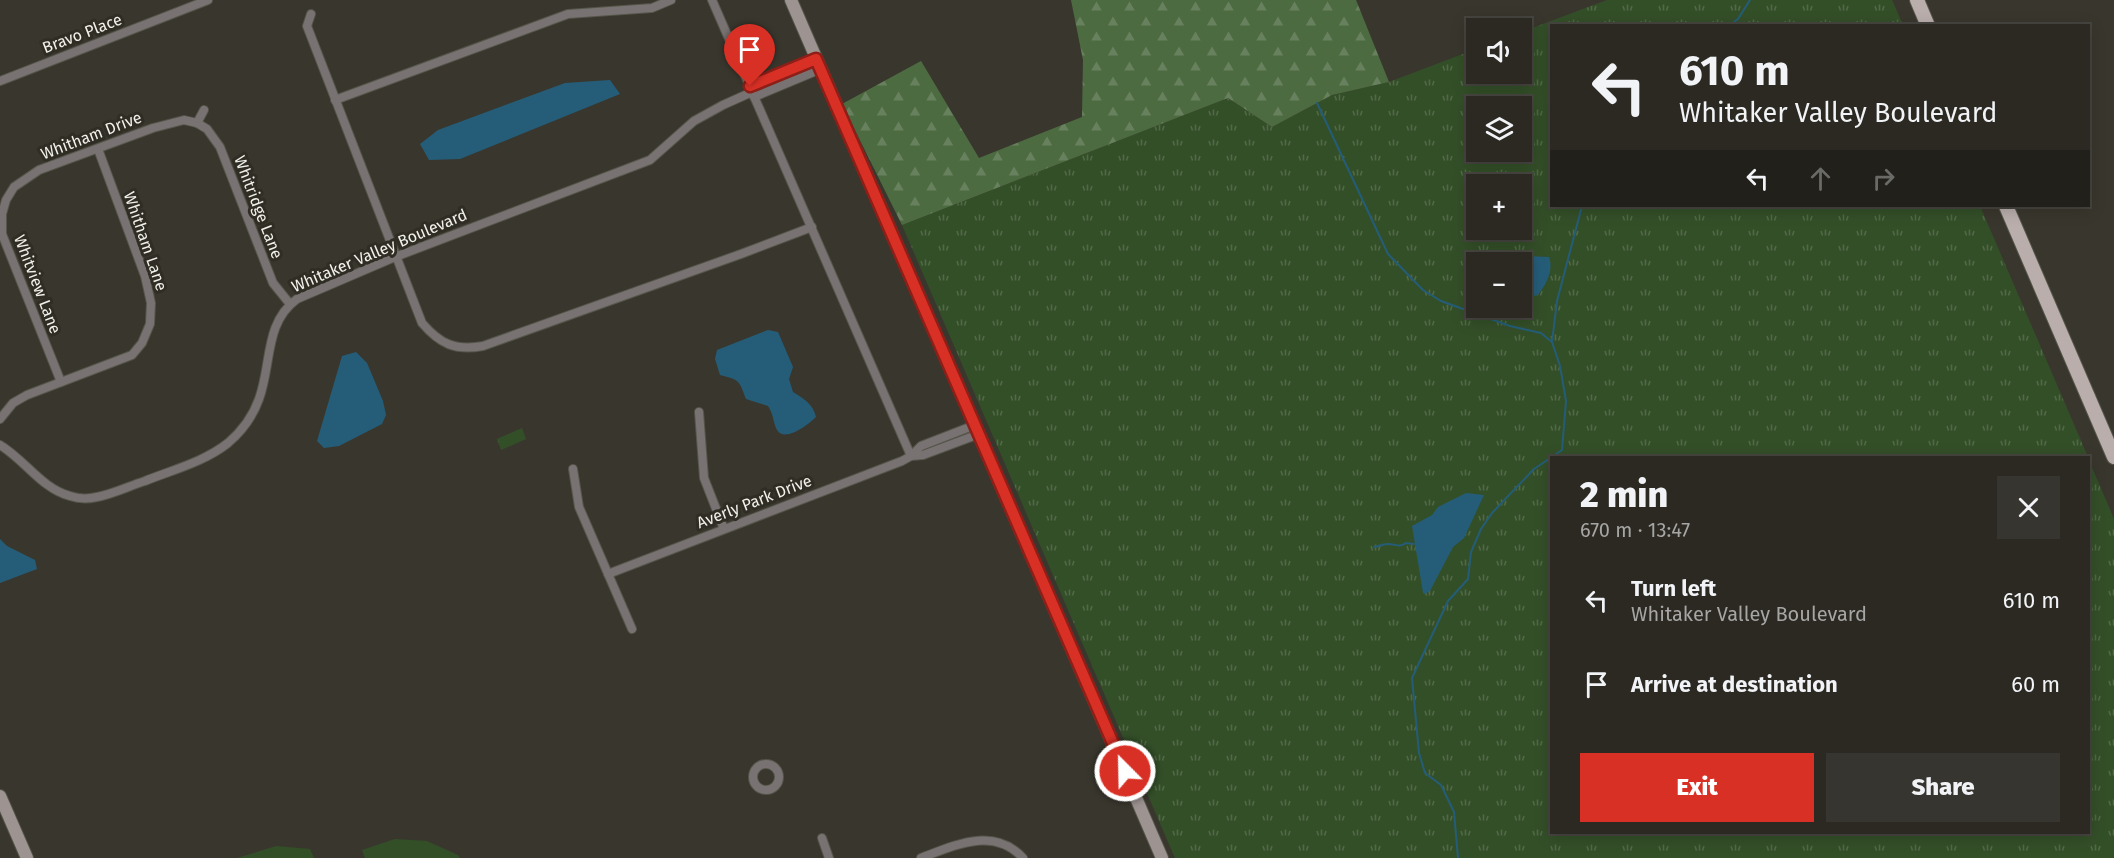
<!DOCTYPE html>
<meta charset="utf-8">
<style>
body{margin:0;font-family:"Fira Sans",sans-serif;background:#37352f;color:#f1f3f6;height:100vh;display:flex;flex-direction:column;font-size:22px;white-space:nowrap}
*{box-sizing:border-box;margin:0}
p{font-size:20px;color:#a6a6a5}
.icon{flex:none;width:33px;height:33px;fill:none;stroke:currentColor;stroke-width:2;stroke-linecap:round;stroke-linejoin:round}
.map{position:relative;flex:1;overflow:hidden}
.details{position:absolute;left:1550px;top:456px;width:540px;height:378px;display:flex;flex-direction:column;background:#2b2922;border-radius:0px;box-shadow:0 3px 15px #0003,0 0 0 2px #474540}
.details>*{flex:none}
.guide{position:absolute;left:1550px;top:24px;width:540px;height:183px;border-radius:0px;box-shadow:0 3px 15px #0003,0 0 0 2px #474540;background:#2b2922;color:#f1f3f6;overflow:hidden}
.fabs{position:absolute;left:1466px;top:18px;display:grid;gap:12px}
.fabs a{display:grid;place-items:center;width:66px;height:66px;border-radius:0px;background:#2b2922;box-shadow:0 3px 15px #0003,0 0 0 2px #474540;font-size:30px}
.pin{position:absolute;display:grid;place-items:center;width:51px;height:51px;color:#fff;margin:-62px -26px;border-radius:50% 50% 50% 0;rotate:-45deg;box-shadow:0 0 6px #0007}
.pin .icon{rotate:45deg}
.me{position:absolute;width:66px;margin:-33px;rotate:337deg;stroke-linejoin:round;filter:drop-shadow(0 0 4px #0008)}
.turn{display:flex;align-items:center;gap:21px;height:126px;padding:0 30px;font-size:27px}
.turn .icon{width:78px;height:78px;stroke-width:2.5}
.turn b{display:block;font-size:42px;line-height:51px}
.lanes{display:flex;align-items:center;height:57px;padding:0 30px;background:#0003;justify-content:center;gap:30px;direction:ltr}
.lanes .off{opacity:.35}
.round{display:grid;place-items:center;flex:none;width:63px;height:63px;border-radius:0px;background:#37352f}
.head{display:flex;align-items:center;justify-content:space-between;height:102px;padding:0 30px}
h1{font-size:36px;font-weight:800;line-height:45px}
.primary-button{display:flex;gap:12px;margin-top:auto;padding:12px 30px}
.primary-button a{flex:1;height:69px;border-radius:0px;background:#d93025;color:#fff;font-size:24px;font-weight:800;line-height:69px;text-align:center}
.primary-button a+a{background:#37352f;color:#f1f3f6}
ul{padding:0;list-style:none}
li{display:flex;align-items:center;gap:18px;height:84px;padding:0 30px}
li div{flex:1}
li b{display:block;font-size:22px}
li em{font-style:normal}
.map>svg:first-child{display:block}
.grass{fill:url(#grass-tufts);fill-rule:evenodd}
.forest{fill:url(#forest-firs)}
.pitch{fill:#334f28}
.water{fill:#255d79}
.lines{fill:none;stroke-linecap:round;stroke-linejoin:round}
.stream{stroke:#255d79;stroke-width:2}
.street-casing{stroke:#56554b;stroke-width:10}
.secondary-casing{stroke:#56554b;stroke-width:14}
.primary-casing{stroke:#56554b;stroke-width:16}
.street{stroke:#787372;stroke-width:8}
.secondary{stroke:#9d9492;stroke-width:12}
.primary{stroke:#b9aeab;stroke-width:14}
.route-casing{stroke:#8d1f18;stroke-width:15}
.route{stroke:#d93025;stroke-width:10}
.labels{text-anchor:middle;stroke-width:6;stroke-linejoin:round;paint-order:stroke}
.street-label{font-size:16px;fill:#f1f0ea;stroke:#2f2d24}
</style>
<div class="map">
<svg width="2114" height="858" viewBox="0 0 2114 858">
<defs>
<pattern id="grass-tufts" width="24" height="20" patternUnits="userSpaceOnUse" patternTransform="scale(1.5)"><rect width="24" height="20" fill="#334f28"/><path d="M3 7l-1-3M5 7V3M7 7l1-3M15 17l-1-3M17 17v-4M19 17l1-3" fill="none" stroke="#516947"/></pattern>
<pattern id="forest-firs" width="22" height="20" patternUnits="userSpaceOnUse" patternTransform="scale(1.5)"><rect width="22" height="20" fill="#4d6b41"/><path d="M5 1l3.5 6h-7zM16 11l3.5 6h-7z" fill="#67805d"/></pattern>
</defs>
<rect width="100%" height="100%" fill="#39372d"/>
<g class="grass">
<path d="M1607,0H1892L1903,25L1551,26V206H1980L2088,457L1551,458V832H2088V458L2114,519V858H1175L902,225L1228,98L1272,127L1332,95L1389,82L1476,49V74H1521V32ZM1476,106H1521V152H1476ZM1476,184H1521V230H1476ZM1476,262H1521V308H1476Z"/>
<path d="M522,428L526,439L501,450L497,439Z"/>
</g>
<path class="forest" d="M1071,0H1356L1389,82L1332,95L1272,127L1228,98L902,225L842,104L921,61L979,158L1082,117L1083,60Z"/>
<g class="pitch">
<path d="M395,839L427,841L458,855L460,858H365L362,850Z"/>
<path d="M276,846L310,849L314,858H237Z"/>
</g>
<g class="water">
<path d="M610,80L620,94L460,159L429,160L420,144L438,130L565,83Z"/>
<path d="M1527,256L1549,257C1554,270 1546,285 1538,295L1523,298H1521V262H1507Z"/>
<path d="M768,330L778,332L793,367L789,379L793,392C804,399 813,404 816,417C809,424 785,443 777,430C773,423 774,415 768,406L746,399C739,380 740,380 720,375L715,359L717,350Z"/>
<path d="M356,352L367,363L383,401L386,415L382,424L339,446L324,448L317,441L342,356Z"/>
<path d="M1466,493L1484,495L1464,538L1453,547L1430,591L1425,594L1423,593L1412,526L1432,515L1438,507Z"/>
<path d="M0,539L7,546L35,560L37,569L0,583Z"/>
</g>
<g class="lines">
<g class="stream">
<path d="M1728,26L1738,19L1750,0"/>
<path d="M1317,103L1388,254L1423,290L1441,301L1510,326L1541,333L1552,342L1560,366L1566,401L1562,450L1534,469L1492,513L1481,529L1471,552L1468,579L1448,601L1412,678L1419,753L1425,773L1441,785L1454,812L1458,858"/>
<path d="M1552,342L1557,301L1582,206"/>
<path d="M1374,547C1379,546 1383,544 1388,544C1396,544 1399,548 1406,543L1414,544"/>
</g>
<g class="street-casing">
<g id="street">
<path d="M311,14L307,26L422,323C440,344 455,351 483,346L741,254L812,227"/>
<path d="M0,81L208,0"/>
<path d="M750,86L816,59"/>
<path d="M754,97L821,69"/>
<path d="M335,100L568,14L652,8L671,0"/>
<path d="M197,123L204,110"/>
<path d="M61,382L2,234V214L6,200L14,187L39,170L153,128L184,120L197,123L207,129L220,147L273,283L290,304"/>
<path d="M699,412L704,478L724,529"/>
<path d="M0,419L13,403L27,395L132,355L142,343L150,324L151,303L145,276L98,149"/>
<path d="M975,425L921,446L911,456L923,455L979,434"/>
<path d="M0,445C24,459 42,489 70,496C79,499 88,499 97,497C113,494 129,486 145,481C172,470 204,462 228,443C242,431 253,416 259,399C272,364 264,323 297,299L395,257L650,160L694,121L723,105L752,92"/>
<path d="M573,469L579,507L632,629"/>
<path d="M608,574L902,461L911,456L712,0"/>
<circle cx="766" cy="777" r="13"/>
<path d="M822,838L829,858"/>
<path d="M921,858C955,845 994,826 1023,858"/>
</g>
</g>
<g class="secondary-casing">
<g id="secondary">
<path d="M791,0L1162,858"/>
<path d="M0,796L27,858"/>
</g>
</g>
<g class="primary-casing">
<g id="primary">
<path d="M1917,0L1928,26"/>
<path d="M2006,206L2114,457"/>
</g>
</g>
<use href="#street" class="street"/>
<use href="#secondary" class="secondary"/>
<use href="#primary" class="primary"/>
</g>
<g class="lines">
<g class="route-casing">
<path id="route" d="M750,86L816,59L1125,771"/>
</g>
<use href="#route" class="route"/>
</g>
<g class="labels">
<g class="street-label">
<text transform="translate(82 33) rotate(-21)" y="6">Bravo Place</text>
<text transform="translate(91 135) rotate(-21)" y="6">Whitham Drive</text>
<text transform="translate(259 207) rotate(69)" y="6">Whitridge Lane</text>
<text transform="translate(146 241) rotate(71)" y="6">Whitham Lane</text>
<text transform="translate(379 250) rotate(-23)" y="6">Whitaker Valley Boulevard</text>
<text transform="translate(38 284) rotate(69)" y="6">Whitview Lane</text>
<text transform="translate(754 501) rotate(-21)" y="6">Averly Park Drive</text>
</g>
</g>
</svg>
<div class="fabs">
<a><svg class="icon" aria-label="sound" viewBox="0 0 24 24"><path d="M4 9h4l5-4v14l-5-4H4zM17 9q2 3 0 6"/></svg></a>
<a><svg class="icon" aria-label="layers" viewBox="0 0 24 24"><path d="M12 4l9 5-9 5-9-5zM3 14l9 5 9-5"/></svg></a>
<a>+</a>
<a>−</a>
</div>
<div class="pin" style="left:750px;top:86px;background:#d93025"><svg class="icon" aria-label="arrive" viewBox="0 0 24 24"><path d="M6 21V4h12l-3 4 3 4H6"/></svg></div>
<svg class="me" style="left:1125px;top:771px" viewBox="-20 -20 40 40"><circle r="17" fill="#d93025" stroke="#fff" stroke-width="3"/><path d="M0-11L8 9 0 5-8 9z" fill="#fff"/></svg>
<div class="guide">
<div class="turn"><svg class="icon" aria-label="left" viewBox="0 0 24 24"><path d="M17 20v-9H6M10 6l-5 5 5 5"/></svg><div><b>610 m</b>Whitaker Valley Boulevard</div></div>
<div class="lanes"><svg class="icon" aria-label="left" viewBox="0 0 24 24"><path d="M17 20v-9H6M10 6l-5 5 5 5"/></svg><svg class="icon off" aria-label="ahead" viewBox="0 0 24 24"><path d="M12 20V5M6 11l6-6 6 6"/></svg><svg class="icon off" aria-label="right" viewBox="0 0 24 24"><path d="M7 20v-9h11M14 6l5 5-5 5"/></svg></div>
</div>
<section class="details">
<div class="head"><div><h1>2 min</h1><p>670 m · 13:47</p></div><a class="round"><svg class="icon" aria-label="close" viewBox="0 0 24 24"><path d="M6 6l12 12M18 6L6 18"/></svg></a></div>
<ul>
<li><svg class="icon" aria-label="left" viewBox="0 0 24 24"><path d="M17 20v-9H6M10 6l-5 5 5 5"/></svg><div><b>Turn left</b><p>Whitaker Valley Boulevard</p></div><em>610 m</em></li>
<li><svg class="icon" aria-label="arrive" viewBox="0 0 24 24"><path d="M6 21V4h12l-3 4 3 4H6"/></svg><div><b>Arrive at destination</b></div><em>60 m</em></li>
</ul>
<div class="primary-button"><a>Exit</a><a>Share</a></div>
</section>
</div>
